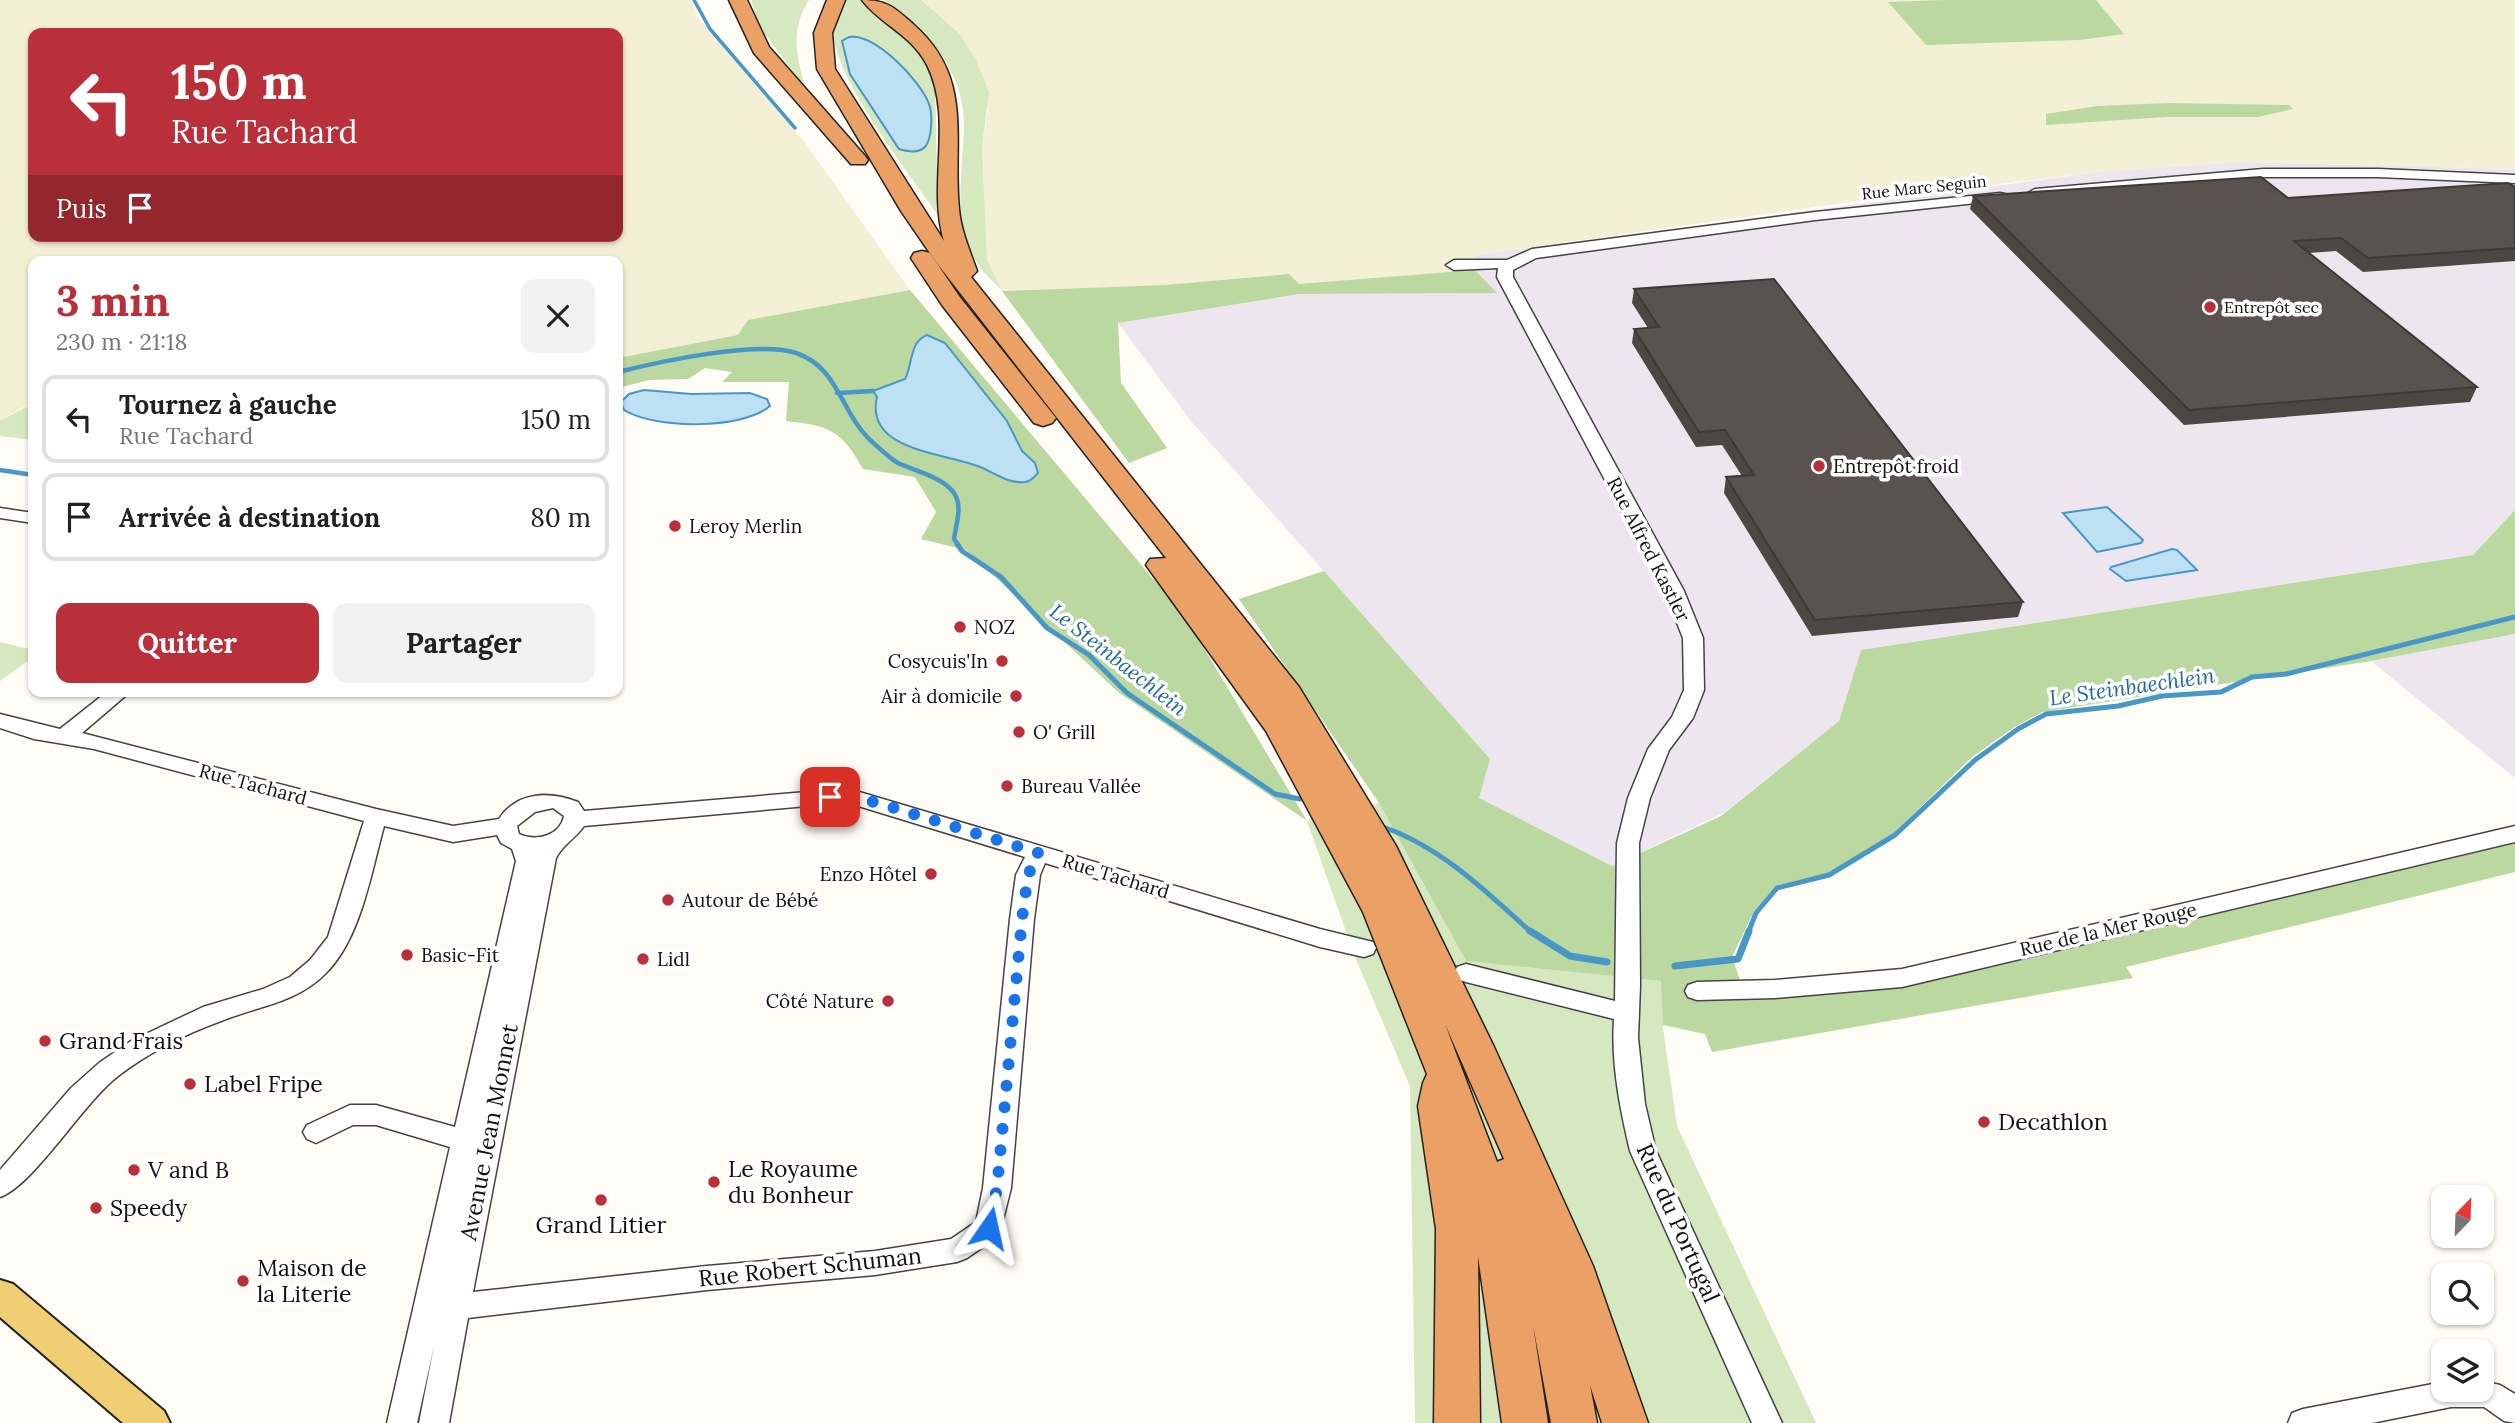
<!DOCTYPE html>
<html lang="fr">
<meta charset="utf-8">
<style>
body{margin:0;font-family:Lora,serif;background:#f2f2f2;color:#222;height:100vh;display:flex;flex-direction:column;font-size:26px;white-space:nowrap}
*{box-sizing:border-box;margin:0}
p{font-size:23px;color:#767676}
.icon{flex:none;width:38px;height:38px;fill:none;stroke:currentColor;stroke-width:2;stroke-linecap:round;stroke-linejoin:round}
.map{position:relative;flex:1;overflow:hidden}
.panel{position:absolute;left:28px;top:256px;width:595px;height:441px;display:flex;flex-direction:column;background:#fff;border-radius:14px;box-shadow:0 2px 5px #0004}
.panel>*{flex:none}
.guide{position:absolute;left:28px;top:28px;width:595px;height:214px;border-radius:14px;box-shadow:0 2px 5px #0004;background:#b9303a;color:#fff;overflow:hidden}
.needle{width:46px;rotate:23deg}
.controls{position:absolute;left:2431px;top:1185px;display:grid;gap:14px}
.controls a{display:grid;place-items:center;width:63px;height:63px;border-radius:14px;background:#fff;box-shadow:0 2px 5px #0004;font-size:35px}
.pin{position:absolute;display:grid;place-items:center;width:60px;height:60px;color:#fff;margin:-30px;border-radius:14px;box-shadow:0 4px 10px #0006}
.me{position:absolute;width:77px;margin:-38px;rotate:11deg;stroke-linejoin:round;filter:drop-shadow(0 0 5px #0008)}
.turn{display:flex;align-items:center;gap:24px;height:147px;padding:0 28px;font-size:32px}
.turn .icon{width:91px;height:91px;stroke-width:2.5}
.turn b{display:block;font-size:49px;line-height:60px}
.then{display:flex;align-items:center;height:66px;padding:0 28px;background:#0003;gap:14px;font-size:26px}
.round{display:grid;place-items:center;flex:none;width:74px;height:74px;border-radius:14px;background:#f2f2f2}
.summary{display:flex;align-items:center;justify-content:space-between;height:119px;padding:0 28px}
h1{font-size:42px;font-weight:800;line-height:52px;color:#b9303a}
.primary-button{display:flex;gap:14px;margin-top:auto;padding:14px 28px}
.primary-button a{flex:1;height:80px;border-radius:14px;background:#b9303a;color:#fff;font-size:28px;font-weight:800;line-height:80px;text-align:center}
.primary-button a+a{background:#f2f2f2;color:#222}
ul{padding:0;list-style:none}
li{display:flex;align-items:center;gap:21px;height:88px;margin:0 14px 10px;padding:0 14px;border:4px solid #e0e0e0;border-radius:14px}
li div{flex:1}
li b{display:block;font-size:26px}
li em{font-style:normal}
.map>svg:first-child{display:block}
.industrial{fill:#ede6ee}
.farmland{fill:#f4f0d6;fill-rule:evenodd}
.green{fill:#d6e8c0}
.forest{fill:#bad8a0}
.water{fill:#bde0f3;stroke:#4897c6;stroke-width:2}
.lines{fill:none;stroke-linecap:round;stroke-linejoin:round}
.stream-far3{stroke:#4897c6;stroke-width:3.5}
.stream-far2{stroke:#4897c6;stroke-width:4.5}
.stream-far1{stroke:#4897c6;stroke-width:5}
.stream{stroke:#4897c6;stroke-width:7}
.minor-casing{stroke:#444;stroke-width:3}
.major-casing{stroke:#222;stroke-width:4}
.highway-casing{stroke:#222;stroke-width:3}
.minor{fill:#fff;fill-rule:evenodd}
.major{fill:#f0cf74;fill-rule:evenodd}
.highway{fill:#eba066;fill-rule:evenodd}
.wall{fill:#4d4743}
.building{fill:#59524e;stroke:#3e3937;stroke-width:2}
.route{stroke:#1a73e8;stroke-width:12;stroke-dasharray:0 21.6}
.poi-dot{fill:#b9303a;stroke:#fff;stroke-width:2.5}
.labels{text-anchor:middle;stroke-width:7;stroke-linejoin:round;paint-order:stroke}
.far-street-label{font-size:16px;fill:#111;stroke:#fff}
.far-poi-label{font-size:16px;fill:#111;stroke:#fff;text-anchor:start}
.poi-label{font-size:19px;fill:#111;stroke:#fff;text-anchor:start}
.street-label{font-size:19px;fill:#111;stroke:#fff}
.water-label{font-size:21px;font-style:italic;fill:#20699c;stroke:#fff}
.near-poi-label{font-size:23px;fill:#111;stroke:#fff;text-anchor:start}
.near-street-label{font-size:23px;fill:#111;stroke:#fff}
</style>
<div class="map">
<svg width="2515" height="1423" viewBox="0 0 2515 1423">
<rect width="100%" height="100%" fill="#fefcf5"/>
<g class="industrial">
<path d="M2239,162L2515,169V510L2473,555L1861,650L1839,721L1725,812L1612,866L1478,798L1489,758L1191,421L1118,323L1300,294L1496,293L1475,270L1474,255L2107,171Z"/>
<path d="M2515,634V778L2371,661Z"/>
</g>
<g class="farmland">
<path d="M0,0H690L700,21L803,140L910,290L748,320L739,335L618,358V261H33V401L0,421ZM33,33H618V236H33Z"/>
<path d="M921,0H2515V169L2240,162L2107,171L1865,200L1474,255L1475,270L1299,285L1288,274L1165,285L1002,291L987,260L982,147L988,109L959,33Z"/>
</g>
<g class="green">
<path d="M751,0H809C790,29 796,57 806,89L759,26Z"/>
<path d="M846,0H863L899,27L921,53L935,84L938,215C911,175 826,70 834,24C836,16 842,7 846,0Z"/>
<path d="M884,0H921L959,33L975,58L989,92L982,147L987,260L1002,291C994,282 983,273 977,263C951,220 963,173 964,126C965,72 927,28 884,0Z"/>
<path d="M33,406V440L0,436V421L26,407Z"/>
<path d="M0,642L33,650V657L0,681Z"/>
<path d="M1379,803L1466,961L1662,981L1663,1028L1677,1126L1816,1423H1415L1410,1086L1355,957L1307,821Z"/>
</g>
<g class="forest">
<path d="M1944,0H2096L2124,34L2079,40L1926,45L1888,2Z"/>
<path d="M2168,103L2289,105L2293,109L2258,117H2166L2046,125V114L2097,106Z"/>
<path d="M1475,270L1497,293L1300,294L1118,323L1121,383L1167,448L1129,463L1002,291L1165,285L1289,274L1299,284Z"/>
<path d="M910,290L1186,618L1307,821L1118,692L966,550L921,539L936,512L915,477L863,469C841,429 829,426 786,421L789,382H722L732,372L705,368L688,379L649,380L618,388V358L738,335L748,320Z"/>
<path d="M2515,510V634L2371,661L2042,712L2013,728L1972,757L1893,834L1830,873L1776,886L1754,911L1732,957L1746,997L1908,984L2515,841V872L2126,967L2133,978L1712,1052L1705,1034L1663,1025L1661,981L1466,961L1379,803L1239,599L1324,571L1490,759L1479,798L1612,866L1721,816L1839,721L1861,650L2473,555Z"/>
</g>
<g class="water">
<path d="M849,37C875,33 920,80 929,104C933,114 932,139 925,147C918,154 907,151 899,149L850,74L842,41Z"/>
<path d="M927,335L945,343L1007,421L1022,451L1035,463L1038,473C1034,477 1032,481 1025,482C1008,484 995,473 980,467C948,453 864,452 877,397L873,391L905,379C913,364 909,342 927,335Z"/>
<path d="M644,390L691,394L750,393L767,399L770,406C742,430 654,429 624,410L621,402L629,394Z"/>
<path d="M2107,507L2143,540L2141,543L2097,552L2063,513Z"/>
<path d="M2172,549L2177,550L2197,570L2126,581L2110,569L2111,567Z"/>
</g>
<g class="lines">
<path class="stream-far3" d="M694,0L710,29L795,128"/>
<g class="stream-far2">
<path d="M618,372C658,362 758,340 796,353C838,367 840,410 869,439C878,447 888,457 898,463C915,471 943,477 954,493C963,506 956,524 954,539L959,546"/>
<path d="M837,393L873,391"/>
<path d="M0,470L33,475"/>
</g>
<g class="stream-far1">
<path d="M957,544L962,551L1001,577L1047,628L1089,655L1127,693L1275,794L1300,799"/>
<path d="M1383,827C1441,847 1487,892 1532,933"/>
<path d="M1748,933L1756,913L1777,888L1829,875L1895,835L1975,760L2018,729L2046,714L2118,706L2162,696L2221,692L2252,677L2286,674L2515,617"/>
</g>
<g class="stream">
<path d="M1530,931L1570,956L1607,962"/>
<path d="M1675,966L1738,959L1749,931"/>
</g>
<g class="minor-casing">
<g id="minor">
<path d="M2263,169H2378L2515,175V183L2378,177H2263L2035,197L2028,193L2035,189Z"/>
<path d="M2000,193L2005,194V200L1815,220L1536,258L1513,270V277L1684,591L1703,638L1704,690L1693,718L1669,750L1650,798L1639,843L1640,986L1638,1038L1645,1104L1656,1151L1782,1423H1752L1630,1151C1620,1108 1611,1064 1614,1019L1466,982L1457,979L1454,973L1457,967L1466,964L1615,1001L1617,843L1628,798L1648,749L1672,717L1684,690L1683,638L1664,591L1497,277L1498,268L1454,270L1446,265L1454,260H1507L1532,249L1815,212Z"/>
<path d="M0,508L33,513V523L0,518Z"/>
<path d="M108,691H131L82,733L376,809L453,826L499,819C517,791 550,791 578,802L584,811L830,790L856,791L1320,929L1373,942L1376,948L1373,954L1364,957L1320,947L1045,863L1040,875L1034,919L1011,1188L999,1236L967,1258L957,1262L875,1275L707,1290L468,1318L449,1423H419L434,1346L417,1423H387L450,1147L376,1125H353L316,1143L307,1139L303,1132L307,1125L350,1105H376L455,1127L516,861L512,849L501,843L497,835L453,842L384,826C371,873 361,938 326,973C297,1003 258,1006 221,1021C185,1034 148,1053 118,1076C83,1103 33,1186 0,1197V1170L71,1088L99,1063L131,1041L203,1007L263,989L290,977L310,960L328,937L364,821L94,749L34,739L0,728V714L60,729ZM830,804L855,805L1025,857L1016,875L1010,919L983,1188L976,1222L951,1239L875,1251L707,1266L473,1292L556,858C563,844 575,839 584,826ZM553,808L564,816C560,836 536,842 519,834L517,826L535,812Z"/>
<path d="M2515,826V842L1902,987L1775,998L1697,1000L1688,997L1685,991L1688,985L1697,982L1775,980L1902,969Z"/>
<path d="M2482,1381L2500,1385L2515,1394V1423L2504,1421L2484,1407H2451L2372,1423H2288L2292,1413L2303,1409L2443,1382V1390H2482Z"/>
</g>
</g>
<g class="major-casing">
<path id="major" d="M0,1280L13,1284L164,1411L170,1423H123L0,1317Z"/>
</g>
<g class="highway-casing">
<g id="highway">
<path d="M729,0H747L769,47L865,156L868,160L865,164H851L754,53Z"/>
<path d="M827,0H845L832,33L835,69L944,241C927,184 954,119 927,65C911,34 881,25 862,0C887,0 895,8 913,24C975,78 952,139 959,209C961,231 970,251 977,271L971,277L1299,687L1396,846L1494,1047L1593,1266L1648,1423H1602L1590,1385L1597,1423H1551L1533,1325L1548,1423H1502L1478,1256L1480,1423H1434L1436,1229L1418,1106L1423,1083L1427,1074L1363,912L1266,731L1146,565L1150,559L1166,558L936,262L901,211L817,69L814,33ZM1445,1024L1504,1159L1497,1162Z"/>
<path d="M922,251L930,253L959,296L1052,413L1056,418L1052,423L1043,426L1034,423L942,305L911,258L914,253Z"/>
</g>
</g>
<use href="#minor" class="minor"/>
<use href="#major" class="major"/>
<use href="#highway" class="highway"/>
</g>
<g class="wall">
<path d="M2515,187V261L2363,272L2336,251L2309,253L2477,387L2470,402L2184,425L1970,209L1973,196L2288,198Z"/>
<path d="M1634,289L2023,602L2018,617L1812,636L1724,493L1726,477L1742,476L1722,445L1696,447L1632,343L1634,329L1648,328L1632,303Z"/>
</g>
<g class="building">
<path d="M2261,177L2288,198L2508,183L2515,187V248L2368,258L2341,238L2294,241L2477,387L2189,410L1973,196Z"/>
<path d="M1774,279L2023,602L1815,620L1726,477L1754,475L1725,430L1699,432L1634,329L1659,327L1634,289Z"/>
</g>
<g class="lines">
<path class="route" d="M830,797L856,798L878,803L1039,853L1028,875L1022,919L997,1188L989,1228"/>
</g>
<g class="poi-dot">
<circle cx="2210" cy="307" r="7"/>
<circle cx="1819" cy="466" r="7"/>
<circle cx="675" cy="526" r="7"/>
<circle cx="960" cy="627" r="7"/>
<circle cx="1002" cy="661" r="7"/>
<circle cx="1016" cy="696" r="7"/>
<circle cx="1019" cy="732" r="7"/>
<circle cx="1007" cy="786" r="7"/>
<circle cx="931" cy="874" r="7"/>
<circle cx="668" cy="900" r="7"/>
<circle cx="407" cy="955" r="7"/>
<circle cx="643" cy="959" r="7"/>
<circle cx="888" cy="1001" r="7"/>
<circle cx="45" cy="1041" r="7"/>
<circle cx="190" cy="1084" r="7"/>
<circle cx="1984" cy="1122" r="7"/>
<circle cx="134" cy="1170" r="7"/>
<circle cx="714" cy="1182" r="7"/>
<circle cx="601" cy="1200" r="7"/>
<circle cx="96" cy="1208" r="7"/>
<circle cx="243" cy="1281" r="7"/>
</g>
<g class="labels">
<g class="far-street-label">
<text transform="translate(1924 187) rotate(-6)" y="6">Rue Marc Seguin</text>
</g>
<g class="far-poi-label">
<text x="2224" y="313">Entrepôt sec</text>
</g>
<g class="poi-label">
<text x="1833" y="473">Entrepôt froid</text>
<text x="689" y="533">Leroy Merlin</text>
<text x="974" y="634">NOZ</text>
<text x="988" y="668" text-anchor="end">Cosycuis'In</text>
<text x="1002" y="703" text-anchor="end">Air à domicile</text>
<text x="1033" y="739">O' Grill</text>
<text x="1021" y="793">Bureau Vallée</text>
<text x="917" y="881" text-anchor="end">Enzo Hôtel</text>
<text x="682" y="907">Autour de Bébé</text>
<text x="421" y="962">Basic-Fit</text>
<text x="657" y="966">Lidl</text>
<text x="874" y="1008" text-anchor="end">Côté Nature</text>
</g>
<g class="street-label">
<text transform="translate(1649 549) rotate(63)" y="7">Rue Alfred Kastler</text>
<text transform="translate(253 784) rotate(15)" y="7">Rue Tachard</text>
<text transform="translate(1116 876) rotate(17)" y="7">Rue Tachard</text>
<text transform="translate(2108 929) rotate(-13)" y="7">Rue de la Mer Rouge</text>
</g>
<g class="water-label">
<text transform="translate(1118 660) rotate(38)" y="7">Le Steinbaechlein</text>
<text transform="translate(2132 687) rotate(-8)" y="7">Le Steinbaechlein</text>
</g>
<g class="near-poi-label">
<text x="59" y="1049">Grand Frais</text>
<text x="204" y="1092">Label Fripe</text>
<text x="1998" y="1130">Decathlon</text>
<text x="728" y="1177">Le Royaume<tspan x="728" dy="26">du Bonheur</tspan></text>
<text x="148" y="1178">V and B</text>
<text x="110" y="1216">Speedy</text>
<text x="601" y="1233" text-anchor="middle">Grand Litier</text>
<text x="257" y="1276">Maison de<tspan x="257" dy="26">la Literie</tspan></text>
</g>
<g class="near-street-label">
<text transform="translate(489 1132) rotate(-79)" y="8">Avenue Jean Monnet</text>
<text transform="translate(1678 1223) rotate(66)" y="8">Rue du Portugal</text>
<text transform="translate(810 1267) rotate(-6)" y="8">Rue Robert Schuman</text>
</g>
</g>
</svg>
<div class="controls">
<a><svg class="needle" viewBox="-14 -14 28 28"><path d="M0-13l5 13h-10z" fill="#e53935"/><path d="M0 13l5-13h-10z" fill="#767676"/></svg></a>
<a><svg class="icon" aria-label="search" viewBox="0 0 24 24"><circle cx="10" cy="10" r="6"/><path d="M15 15l6 6"/></svg></a>
<a><svg class="icon" aria-label="layers" viewBox="0 0 24 24"><path d="M12 4l9 5-9 5-9-5zM3 14l9 5 9-5"/></svg></a>
</div>
<div class="pin" style="left:830px;top:797px;background:#d93025"><svg class="icon" aria-label="arrive" viewBox="0 0 24 24"><path d="M6 21V4h12l-3 4 3 4H6"/></svg></div>
<svg class="me" style="left:989px;top:1228px" viewBox="-20 -20 40 40"><path d="M0-17L14 15 0 8-14 15z" fill="#1a73e8" stroke="#fff" stroke-width="4"/></svg>
<div class="guide">
<div class="turn"><svg class="icon" aria-label="left" viewBox="0 0 24 24"><path d="M17 20v-9H6M10 6l-5 5 5 5"/></svg><div><b>150 m</b>Rue Tachard</div></div>
<div class="then">Puis<svg class="icon" aria-label="arrive" viewBox="0 0 24 24"><path d="M6 21V4h12l-3 4 3 4H6"/></svg></div>
</div>
<section class="panel">
<div class="summary"><div><h1>3 min</h1><p>230 m · 21:18</p></div><a class="round"><svg class="icon" aria-label="close" viewBox="0 0 24 24"><path d="M6 6l12 12M18 6L6 18"/></svg></a></div>
<ul>
<li><svg class="icon" aria-label="left" viewBox="0 0 24 24"><path d="M17 20v-9H6M10 6l-5 5 5 5"/></svg><div><b>Tournez à gauche</b><p>Rue Tachard</p></div><em>150 m</em></li>
<li><svg class="icon" aria-label="arrive" viewBox="0 0 24 24"><path d="M6 21V4h12l-3 4 3 4H6"/></svg><div><b>Arrivée à destination</b></div><em>80 m</em></li>
</ul>
<div class="primary-button"><a>Quitter</a><a>Partager</a></div>
</section>
</div>
